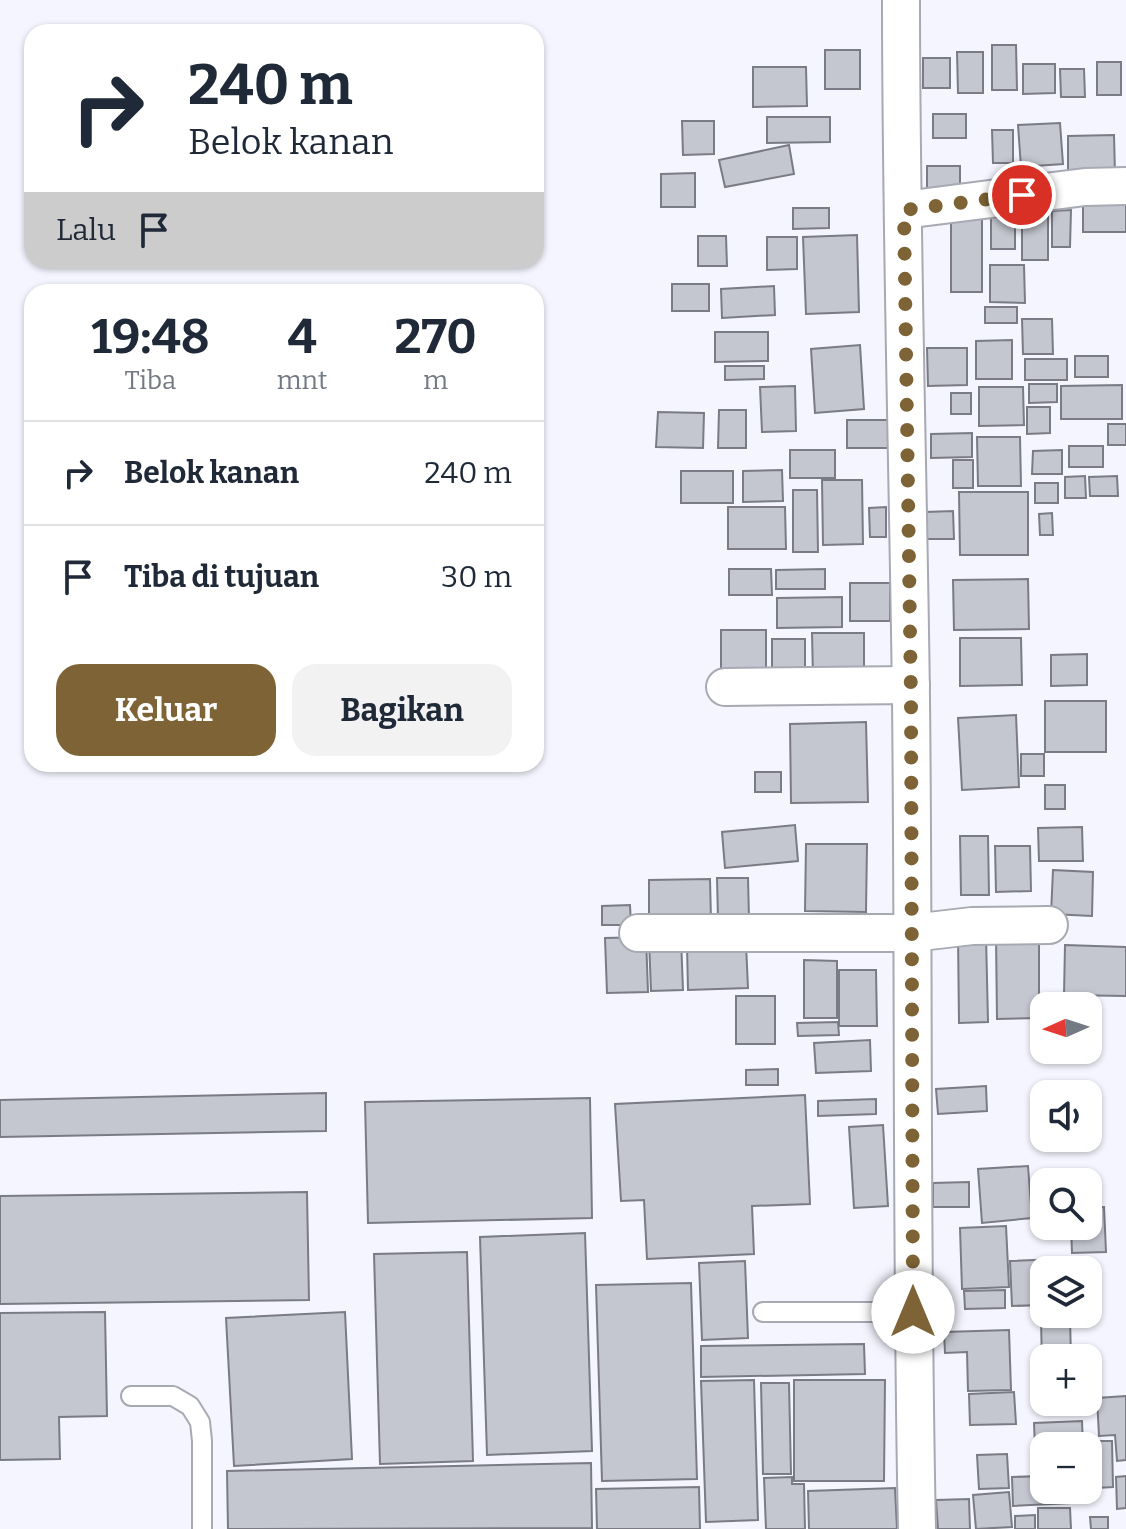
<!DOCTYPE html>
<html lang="id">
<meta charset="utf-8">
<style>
body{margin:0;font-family:Bitter,serif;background:#f2f2f3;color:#1f2937;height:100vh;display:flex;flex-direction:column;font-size:30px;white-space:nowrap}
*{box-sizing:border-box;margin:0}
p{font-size:26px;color:#747a83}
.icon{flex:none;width:44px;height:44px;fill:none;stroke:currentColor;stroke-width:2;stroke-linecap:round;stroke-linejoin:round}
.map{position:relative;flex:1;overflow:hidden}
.details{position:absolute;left:24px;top:284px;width:520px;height:488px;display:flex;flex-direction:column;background:#fff;border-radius:24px;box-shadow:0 2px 6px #0004}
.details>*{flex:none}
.top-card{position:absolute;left:24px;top:24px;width:520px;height:244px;border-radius:24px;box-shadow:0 2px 6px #0004;background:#fff;color:#1f2937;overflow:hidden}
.needle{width:52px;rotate:267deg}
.tools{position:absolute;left:1030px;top:992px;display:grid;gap:16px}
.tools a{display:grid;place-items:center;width:72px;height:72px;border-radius:16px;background:#fff;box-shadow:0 2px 6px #0004;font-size:40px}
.pin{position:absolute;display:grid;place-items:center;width:68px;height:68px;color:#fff;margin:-34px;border:4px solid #fff;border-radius:50%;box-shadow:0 2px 8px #0007}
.me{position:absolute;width:88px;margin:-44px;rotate:0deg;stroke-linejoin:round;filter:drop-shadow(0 0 6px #0008)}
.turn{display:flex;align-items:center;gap:28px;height:168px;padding:0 32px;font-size:36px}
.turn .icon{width:104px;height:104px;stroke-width:2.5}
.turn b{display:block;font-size:56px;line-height:68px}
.then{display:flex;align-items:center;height:76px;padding:0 32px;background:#0003;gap:16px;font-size:30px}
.eta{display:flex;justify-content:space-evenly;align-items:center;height:136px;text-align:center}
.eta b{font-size:48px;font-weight:700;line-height:56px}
.action{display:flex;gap:16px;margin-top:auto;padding:16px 32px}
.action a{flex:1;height:92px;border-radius:24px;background:#7d6335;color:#fff;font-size:32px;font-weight:700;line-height:92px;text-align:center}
.action a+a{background:#f2f2f3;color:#1f2937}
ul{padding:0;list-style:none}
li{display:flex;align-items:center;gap:24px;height:104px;padding:0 32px;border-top:2px solid #e0e1e3}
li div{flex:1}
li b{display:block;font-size:30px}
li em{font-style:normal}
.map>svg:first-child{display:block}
.building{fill:#c4c6d0;stroke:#7a7b84;stroke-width:2}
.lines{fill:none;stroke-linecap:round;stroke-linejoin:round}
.service-casing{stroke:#a7a9b3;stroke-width:22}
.minor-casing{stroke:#a7a9b3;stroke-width:40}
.service{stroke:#fff;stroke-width:18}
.minor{stroke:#fff;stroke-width:36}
.route{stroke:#7d6335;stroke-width:14;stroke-dasharray:0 25.2}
</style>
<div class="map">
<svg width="1126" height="1529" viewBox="0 0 1126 1529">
<rect width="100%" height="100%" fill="#f4f5fe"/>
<g class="building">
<path d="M992,45H1016L1017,90H992Z"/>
<rect x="825" y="50" width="35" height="39"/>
<path d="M957,52H983V93H958Z"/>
<rect x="923" y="58" width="27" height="30"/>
<rect x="1097" y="62" width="24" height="33"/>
<path d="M1023,64H1055V93L1023,94Z"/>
<path d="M753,67H806L807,106L753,107Z"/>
<path d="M1060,69H1084L1085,97H1061Z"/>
<rect x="933" y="114" width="33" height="24"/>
<path d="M767,117H830V142L767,143Z"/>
<path d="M682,121H714V154L683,155Z"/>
<path d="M1060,123L1063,164L1021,167L1018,125Z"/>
<path d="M992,130H1013V163H993Z"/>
<path d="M1114,135L1115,175H1068V136Z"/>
<path d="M789,145L794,174L725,187L719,160Z"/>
<path d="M927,166H960V195L927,194Z"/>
<path d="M695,173V207H661V174Z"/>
<rect x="1083" y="192" width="43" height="40"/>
<path d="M793,208H829V228L793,229Z"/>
<path d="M1071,210L1070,247H1052V211Z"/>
<path d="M1022,211L1048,212V260H1022Z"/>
<path d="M1015,212V249H991V213Z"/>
<path d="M982,214V292H951V215Z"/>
<path d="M857,235L859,312L806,314L803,237Z"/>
<path d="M698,236H726L727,266H698Z"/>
<path d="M767,237H797V269L767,270Z"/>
<path d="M990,265H1024L1025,303L990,302Z"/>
<rect x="672" y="284" width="37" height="27"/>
<path d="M774,286L775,315L722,318L721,289Z"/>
<rect x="985" y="307" width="32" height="16"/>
<path d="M1022,319H1052L1053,354H1023Z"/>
<path d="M715,332H768V361L715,362Z"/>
<path d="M1012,340V379H976V341Z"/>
<path d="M860,345L864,409L815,413L811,349Z"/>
<path d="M927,348H967V385L928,386Z"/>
<rect x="1075" y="356" width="33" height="21"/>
<rect x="1025" y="359" width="42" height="21"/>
<path d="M725,366H764V379L725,380Z"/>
<path d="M1029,384H1057V402L1029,403Z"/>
<path d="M1122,385V419H1061V386Z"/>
<path d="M795,386L796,431L762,432L760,387Z"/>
<path d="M979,387H1023L1024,425L979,426Z"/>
<rect x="951" y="393" width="20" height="21"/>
<path d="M1027,407H1050V433L1027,434Z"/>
<path d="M719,410H746V448H718Z"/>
<path d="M658,412L704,413L703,448L656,447Z"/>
<path d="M847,420H889L890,448H847Z"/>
<rect x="1108" y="424" width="18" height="21"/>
<path d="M972,433V457L931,458V434Z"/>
<path d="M977,437H1020L1021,486H978Z"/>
<rect x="1069" y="446" width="34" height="21"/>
<rect x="790" y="450" width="45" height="28"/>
<path d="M1062,450V474H1032L1033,451Z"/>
<rect x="953" y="460" width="20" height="28"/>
<path d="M782,470L783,501L743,502V471Z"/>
<rect x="681" y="471" width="52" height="32"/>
<path d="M1085,476L1086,498H1065V477Z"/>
<path d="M1117,476L1118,496H1090L1089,477Z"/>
<path d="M822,480H862L863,544L823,545Z"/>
<rect x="1035" y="483" width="23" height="20"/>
<path d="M793,490H817L818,552H793Z"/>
<path d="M959,492H1028V555H960Z"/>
<path d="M728,507H785L786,549H728Z"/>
<path d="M886,507V537H870L869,508Z"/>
<path d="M953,511L954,539H925V512Z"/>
<path d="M1052,513L1053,535H1040L1039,514Z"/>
<path d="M729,569H771L772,595H729Z"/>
<path d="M825,569V589H776V570Z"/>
<path d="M1028,579L1029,629L954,630L953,580Z"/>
<rect x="850" y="583" width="40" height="38"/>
<path d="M842,597V627L777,628V598Z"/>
<rect x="721" y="630" width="45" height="44"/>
<path d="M812,633H864V676L813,677Z"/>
<path d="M960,638H1021L1022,685L960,686Z"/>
<path d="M772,639H805V674L772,675Z"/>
<path d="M1087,654V685L1051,686V655Z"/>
<rect x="1045" y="701" width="61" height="51"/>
<path d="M1016,715L1019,787L962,790L958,718Z"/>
<path d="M866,722L868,802L791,803L790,724Z"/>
<rect x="1021" y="754" width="23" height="22"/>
<rect x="755" y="772" width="26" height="20"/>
<rect x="1045" y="785" width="20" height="24"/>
<path d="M795,825L798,861L725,868L722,832Z"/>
<path d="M1082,827L1083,861H1039L1038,828Z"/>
<path d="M960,836H988L989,895H961Z"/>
<path d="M806,844H867L866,912L805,911Z"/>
<path d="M995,846H1030L1031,891L996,892Z"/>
<path d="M1053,870L1093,872L1092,916L1051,914Z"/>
<path d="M717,878H748L749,919H718Z"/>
<path d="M710,879L711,920L649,921V880Z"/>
<path d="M630,905L631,925H602V906Z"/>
<path d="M958,936H986L988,1022L959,1023Z"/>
<path d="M996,936H1039V1018L997,1019Z"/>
<path d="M646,937L648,992L607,993L605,938Z"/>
<path d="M681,938L683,990L651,991L649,940Z"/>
<path d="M746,944L748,988L688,990L687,946Z"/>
<path d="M1065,945L1126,947V996L1064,995Z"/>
<path d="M804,960L837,961V1018H804Z"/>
<path d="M839,970H876L877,1026H839Z"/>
<rect x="736" y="996" width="39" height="48"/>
<path d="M838,1022L839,1035L798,1036L797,1023Z"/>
<path d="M870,1040L871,1071L816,1073L814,1043Z"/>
<path d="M778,1069V1085H746V1070Z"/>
<path d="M986,1086L987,1111L938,1114L936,1089Z"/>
<path d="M326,1093V1131L0,1137V1100Z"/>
<path d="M805,1095L810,1204L752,1206L754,1254L647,1259L644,1200L621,1201L615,1104Z"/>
<path d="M590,1098L592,1218L368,1223L365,1102Z"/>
<path d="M876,1099V1114L818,1116V1101Z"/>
<path d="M883,1125L888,1206L854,1208L849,1127Z"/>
<path d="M1028,1166L1032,1218L982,1223L978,1169Z"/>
<path d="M969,1182V1207H933V1183Z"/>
<path d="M307,1192L309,1300L0,1304V1196Z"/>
<path d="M1104,1207L1106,1252L1072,1253L1071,1226H1088V1208Z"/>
<path d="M1006,1226L1009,1287L962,1289L960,1228Z"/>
<path d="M585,1233L592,1451L487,1455L480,1237Z"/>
<path d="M467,1252L473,1461L380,1464L374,1254Z"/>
<path d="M1081,1258V1270H1044V1305L1012,1306L1010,1261Z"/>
<path d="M745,1261L748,1338L702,1340L699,1263Z"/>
<path d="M691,1283L697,1479L602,1481L596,1285Z"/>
<path d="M1005,1290V1308L965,1309L964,1291Z"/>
<path d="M105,1312L107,1416L59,1417L60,1459L0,1460V1313Z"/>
<path d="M345,1312L352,1459L234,1466L226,1318Z"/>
<path d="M1070,1318L1071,1358H1044V1366H1042L1041,1319Z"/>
<path d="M1009,1330L1011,1390L968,1391L967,1352L945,1353L944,1332Z"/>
<path d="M864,1344L865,1374L701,1377V1346Z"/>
<path d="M754,1380L758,1520L706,1522L701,1381Z"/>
<path d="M794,1380H885L884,1481H794Z"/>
<path d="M761,1383H789L791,1474H763Z"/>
<path d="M1014,1392L1016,1424L970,1425L969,1394Z"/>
<path d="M1126,1396V1460L1117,1461L1115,1435L1099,1436L1097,1398Z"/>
<path d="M1082,1421L1083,1446H1044V1472L1036,1473L1034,1423Z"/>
<path d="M1095,1441H1112L1113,1487L1097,1488Z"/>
<path d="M1007,1454L1009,1488L979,1489L977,1455Z"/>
<path d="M591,1463L592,1528L228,1529L227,1471Z"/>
<path d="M1044,1476V1490H1071V1503L1013,1506L1012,1477Z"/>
<path d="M1126,1476V1508L1117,1509L1116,1477Z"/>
<path d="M792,1477V1484H804L805,1529H766L764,1478Z"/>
<path d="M699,1487L700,1529H597L596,1489Z"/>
<path d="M895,1488L897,1529H809L808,1491Z"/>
<path d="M1009,1492L1012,1527L976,1529L973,1495Z"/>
<path d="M969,1499L970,1529H938L936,1500Z"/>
<path d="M1038,1508H1070L1071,1529H1038Z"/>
<path d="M1035,1515V1529H1015V1516Z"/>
<path d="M1090,1517H1108V1529H1091Z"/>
</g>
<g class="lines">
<g class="service-casing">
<g id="service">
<path d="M763,1312H913"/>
<path d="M131,1396H173L190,1406L200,1422L202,1441V1529"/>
</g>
</g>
<g class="minor-casing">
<g id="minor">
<path d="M901,0C901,233 908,466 911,699C914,976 911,1252 917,1529"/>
<path d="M904,210L1085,187L1126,186"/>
<path d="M725,687L911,685"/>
<path d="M638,933H912L972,926L1049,925"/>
</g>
</g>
<use href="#service" class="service"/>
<use href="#minor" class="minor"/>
</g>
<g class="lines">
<path class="route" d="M913,1312L911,699L904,210L1022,195"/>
</g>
</svg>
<div class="tools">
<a><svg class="needle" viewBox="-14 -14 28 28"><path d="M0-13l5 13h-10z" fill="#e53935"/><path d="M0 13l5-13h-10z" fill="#747a83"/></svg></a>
<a><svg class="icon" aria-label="sound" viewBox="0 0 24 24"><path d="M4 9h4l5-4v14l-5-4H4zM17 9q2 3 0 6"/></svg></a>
<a><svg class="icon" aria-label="search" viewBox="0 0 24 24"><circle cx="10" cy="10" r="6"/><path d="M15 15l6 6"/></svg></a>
<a><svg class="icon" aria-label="layers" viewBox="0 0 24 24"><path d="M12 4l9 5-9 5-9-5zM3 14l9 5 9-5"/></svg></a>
<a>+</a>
<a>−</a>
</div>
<div class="pin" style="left:1022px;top:195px;background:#d93025"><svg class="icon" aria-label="arrive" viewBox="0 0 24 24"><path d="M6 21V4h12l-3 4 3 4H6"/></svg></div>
<svg class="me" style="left:913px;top:1312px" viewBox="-20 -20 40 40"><circle r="19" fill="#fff"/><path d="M0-13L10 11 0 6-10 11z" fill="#7d6335"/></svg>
<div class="top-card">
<div class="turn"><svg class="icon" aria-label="right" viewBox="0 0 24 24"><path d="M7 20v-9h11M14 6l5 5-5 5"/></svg><div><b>240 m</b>Belok kanan</div></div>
<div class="then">Lalu<svg class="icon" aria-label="arrive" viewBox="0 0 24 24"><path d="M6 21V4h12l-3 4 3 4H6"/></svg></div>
</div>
<section class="details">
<div class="eta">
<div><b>19:48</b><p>Tiba</p></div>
<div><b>4</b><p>mnt</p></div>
<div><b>270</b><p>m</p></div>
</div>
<ul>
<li><svg class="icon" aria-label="right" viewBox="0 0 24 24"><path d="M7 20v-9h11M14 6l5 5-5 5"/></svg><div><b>Belok kanan</b></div><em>240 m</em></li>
<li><svg class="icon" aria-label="arrive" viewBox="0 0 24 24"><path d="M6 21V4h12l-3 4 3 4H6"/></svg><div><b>Tiba di tujuan</b></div><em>30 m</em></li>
</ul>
<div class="action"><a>Keluar</a><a>Bagikan</a></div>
</section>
</div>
